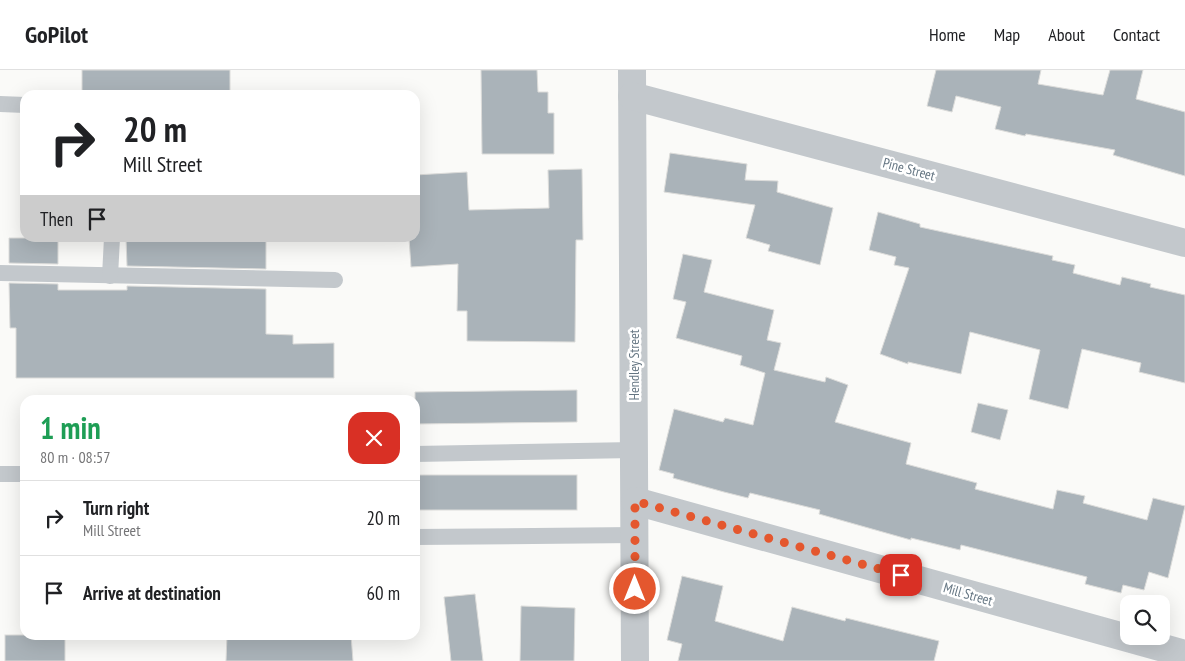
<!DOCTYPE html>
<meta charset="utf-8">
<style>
body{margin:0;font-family:"PT Sans Narrow",sans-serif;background:#f2f2f2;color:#202124;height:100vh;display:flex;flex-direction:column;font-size:19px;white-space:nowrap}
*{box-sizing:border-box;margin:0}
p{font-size:16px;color:#757577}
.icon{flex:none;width:28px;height:28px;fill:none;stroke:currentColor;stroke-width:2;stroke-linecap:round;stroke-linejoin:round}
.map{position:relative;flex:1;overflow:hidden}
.drawer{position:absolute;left:20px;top:325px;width:400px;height:245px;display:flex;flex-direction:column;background:#fff;border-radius:15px;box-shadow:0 5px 20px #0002}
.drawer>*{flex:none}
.guide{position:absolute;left:20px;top:20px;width:400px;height:152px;border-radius:15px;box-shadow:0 5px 20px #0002;background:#fff;color:#202124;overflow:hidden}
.buttons{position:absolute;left:1120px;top:525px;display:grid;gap:10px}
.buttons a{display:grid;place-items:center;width:50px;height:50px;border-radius:10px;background:#fff;box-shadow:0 5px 20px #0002;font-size:25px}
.pin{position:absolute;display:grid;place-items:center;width:42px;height:42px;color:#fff;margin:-21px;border-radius:10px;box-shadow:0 2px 8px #0006}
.me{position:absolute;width:55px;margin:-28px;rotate:0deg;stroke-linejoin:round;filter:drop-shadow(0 0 4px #0008)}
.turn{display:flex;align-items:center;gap:18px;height:105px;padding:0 20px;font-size:22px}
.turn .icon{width:65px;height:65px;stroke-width:2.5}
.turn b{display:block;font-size:35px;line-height:42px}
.then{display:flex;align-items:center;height:48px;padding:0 20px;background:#0003;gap:10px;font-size:19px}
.round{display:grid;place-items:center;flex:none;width:52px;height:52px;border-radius:15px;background:#f2f2f2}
.head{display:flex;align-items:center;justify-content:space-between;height:85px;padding:0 20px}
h1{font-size:30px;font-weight:800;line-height:38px;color:#1e9e55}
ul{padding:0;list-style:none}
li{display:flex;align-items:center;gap:15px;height:75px;padding:0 20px;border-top:1px solid #e0e0e0}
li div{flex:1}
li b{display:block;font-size:19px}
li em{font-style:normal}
header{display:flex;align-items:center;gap:30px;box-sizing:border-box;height:70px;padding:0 25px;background:#fff;border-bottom:1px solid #e0e0e0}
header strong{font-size:24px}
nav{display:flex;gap:28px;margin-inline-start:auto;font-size:18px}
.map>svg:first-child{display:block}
.building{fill:#aab3b9;stroke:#dcdcda}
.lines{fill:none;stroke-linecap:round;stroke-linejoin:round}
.lane{stroke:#c3c8cc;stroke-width:16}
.street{stroke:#c3c8cc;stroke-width:28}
.route{stroke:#e4572e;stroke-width:9;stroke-dasharray:0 16.2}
.labels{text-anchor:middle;stroke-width:5;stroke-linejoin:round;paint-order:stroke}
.street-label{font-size:14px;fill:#657683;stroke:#fff}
</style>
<header>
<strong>GoPilot</strong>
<nav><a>Home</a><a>Map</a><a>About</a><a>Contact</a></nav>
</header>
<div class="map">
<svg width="1185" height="591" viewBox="0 0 1185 591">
<rect width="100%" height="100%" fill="#fafaf8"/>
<g class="building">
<rect x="82" y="0" width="148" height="23"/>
<path d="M481,0H537L538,22H548V43H554V84H482Z"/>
<path d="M936,0H1041L1038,14L1103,25L1110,0H1143L1136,29L1185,42V106L1113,85L1115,80L1026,64L1025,66L995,59L1001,37L956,26L952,42L927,36Z"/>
<path d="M670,83L747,94L745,110L778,111L777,122L833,138L820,195L768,181L770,175L746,168L755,135L664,122Z"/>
<path d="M582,99L583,170H576L575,272L467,271V241H457L458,194L411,197L409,168H415V105L467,102L469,140L549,138L548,100Z"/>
<path d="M878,142L920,154V157L1053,186L1052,190L1075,195L1073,203L1120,215L1122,207L1151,214L1150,217L1185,225V313L1139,302L1141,293L1082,279L1068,339L1029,329L1040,280L970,262L961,304L908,292V294L880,284L909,198L894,195L896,187L869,180Z"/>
<path d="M9,168H58V194L9,193Z"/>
<path d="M126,168H266V199L127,196Z"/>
<path d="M683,184L712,190L704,222L774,240L767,270L781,273L774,300L825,312L826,307L848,315L835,352L911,373L906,394L977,413L975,419L1053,439L1057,420L1085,426L1083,433L1147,450L1153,428L1185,436L1168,508L1149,502L1144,520L1123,515L1121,523L1085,514L1087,507L961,475L960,480L911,468V470L819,444L820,440L750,423L748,428L724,422L673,408L674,404L659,400L674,339L723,352L725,348L753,355L765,303L740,295L742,286L676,268L686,232L673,229Z"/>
<path d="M9,213L58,214V220H127V216L266,219V264L293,265V274L334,273V308H16V258H10Z"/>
<path d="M577,320V352L415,354V322Z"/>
<path d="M978,333L1008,340L1000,370L971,362Z"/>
<rect x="415" y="405" width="162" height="35"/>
<path d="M682,506L723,516L715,551L783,571L792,537L845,551L846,548L939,571L934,591H678L682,574L667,570Z"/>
<path d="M475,524L483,591H451L444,527Z"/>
<path d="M521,536L575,538L574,591H520Z"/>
<rect x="5" y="565" width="60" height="26"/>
<path d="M227,565H351L353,591H226Z"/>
</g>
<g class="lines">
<g class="lane">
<path d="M0,34L25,35"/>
<path d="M0,203L335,210"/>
<path d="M110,206L112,168"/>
<path d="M415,384L634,380"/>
<path d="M0,404H25"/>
<path d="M415,467L635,465"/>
</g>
<g class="street">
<path d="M632,0L635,591"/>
<path d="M632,26L1185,173"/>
<path d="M635,431L1185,584"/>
</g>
</g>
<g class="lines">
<path class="route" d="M635,519V431L901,505"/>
</g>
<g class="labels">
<g class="street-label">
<text transform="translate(909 99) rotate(15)" y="5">Pine Street</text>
<text transform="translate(634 295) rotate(-90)" y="5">Hendley Street</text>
<text transform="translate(968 524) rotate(16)" y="5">Mill Street</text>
</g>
</g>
</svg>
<div class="buttons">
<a><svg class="icon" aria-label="search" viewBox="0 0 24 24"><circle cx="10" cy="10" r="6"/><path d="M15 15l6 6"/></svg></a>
</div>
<div class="pin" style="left:901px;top:505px;background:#d93025"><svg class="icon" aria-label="arrive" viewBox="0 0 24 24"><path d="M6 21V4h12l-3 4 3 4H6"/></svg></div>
<svg class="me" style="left:635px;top:519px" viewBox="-20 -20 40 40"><circle r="17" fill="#e4572e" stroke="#fff" stroke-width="3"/><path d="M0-11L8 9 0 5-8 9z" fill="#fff"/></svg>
<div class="guide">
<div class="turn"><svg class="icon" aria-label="right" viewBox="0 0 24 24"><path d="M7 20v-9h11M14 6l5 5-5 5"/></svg><div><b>20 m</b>Mill Street</div></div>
<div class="then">Then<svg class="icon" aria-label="arrive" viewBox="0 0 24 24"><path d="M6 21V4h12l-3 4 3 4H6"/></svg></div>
</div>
<section class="drawer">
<div class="head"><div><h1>1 min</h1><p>80 m · 08:57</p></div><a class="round" style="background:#d93025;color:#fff"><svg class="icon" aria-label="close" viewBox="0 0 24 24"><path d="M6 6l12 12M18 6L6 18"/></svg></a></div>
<ul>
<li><svg class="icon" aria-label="right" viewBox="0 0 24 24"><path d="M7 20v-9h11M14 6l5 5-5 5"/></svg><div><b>Turn right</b><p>Mill Street</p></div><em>20 m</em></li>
<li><svg class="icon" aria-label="arrive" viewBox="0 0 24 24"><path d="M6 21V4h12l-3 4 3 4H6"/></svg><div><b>Arrive at destination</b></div><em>60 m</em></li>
</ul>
</section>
</div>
